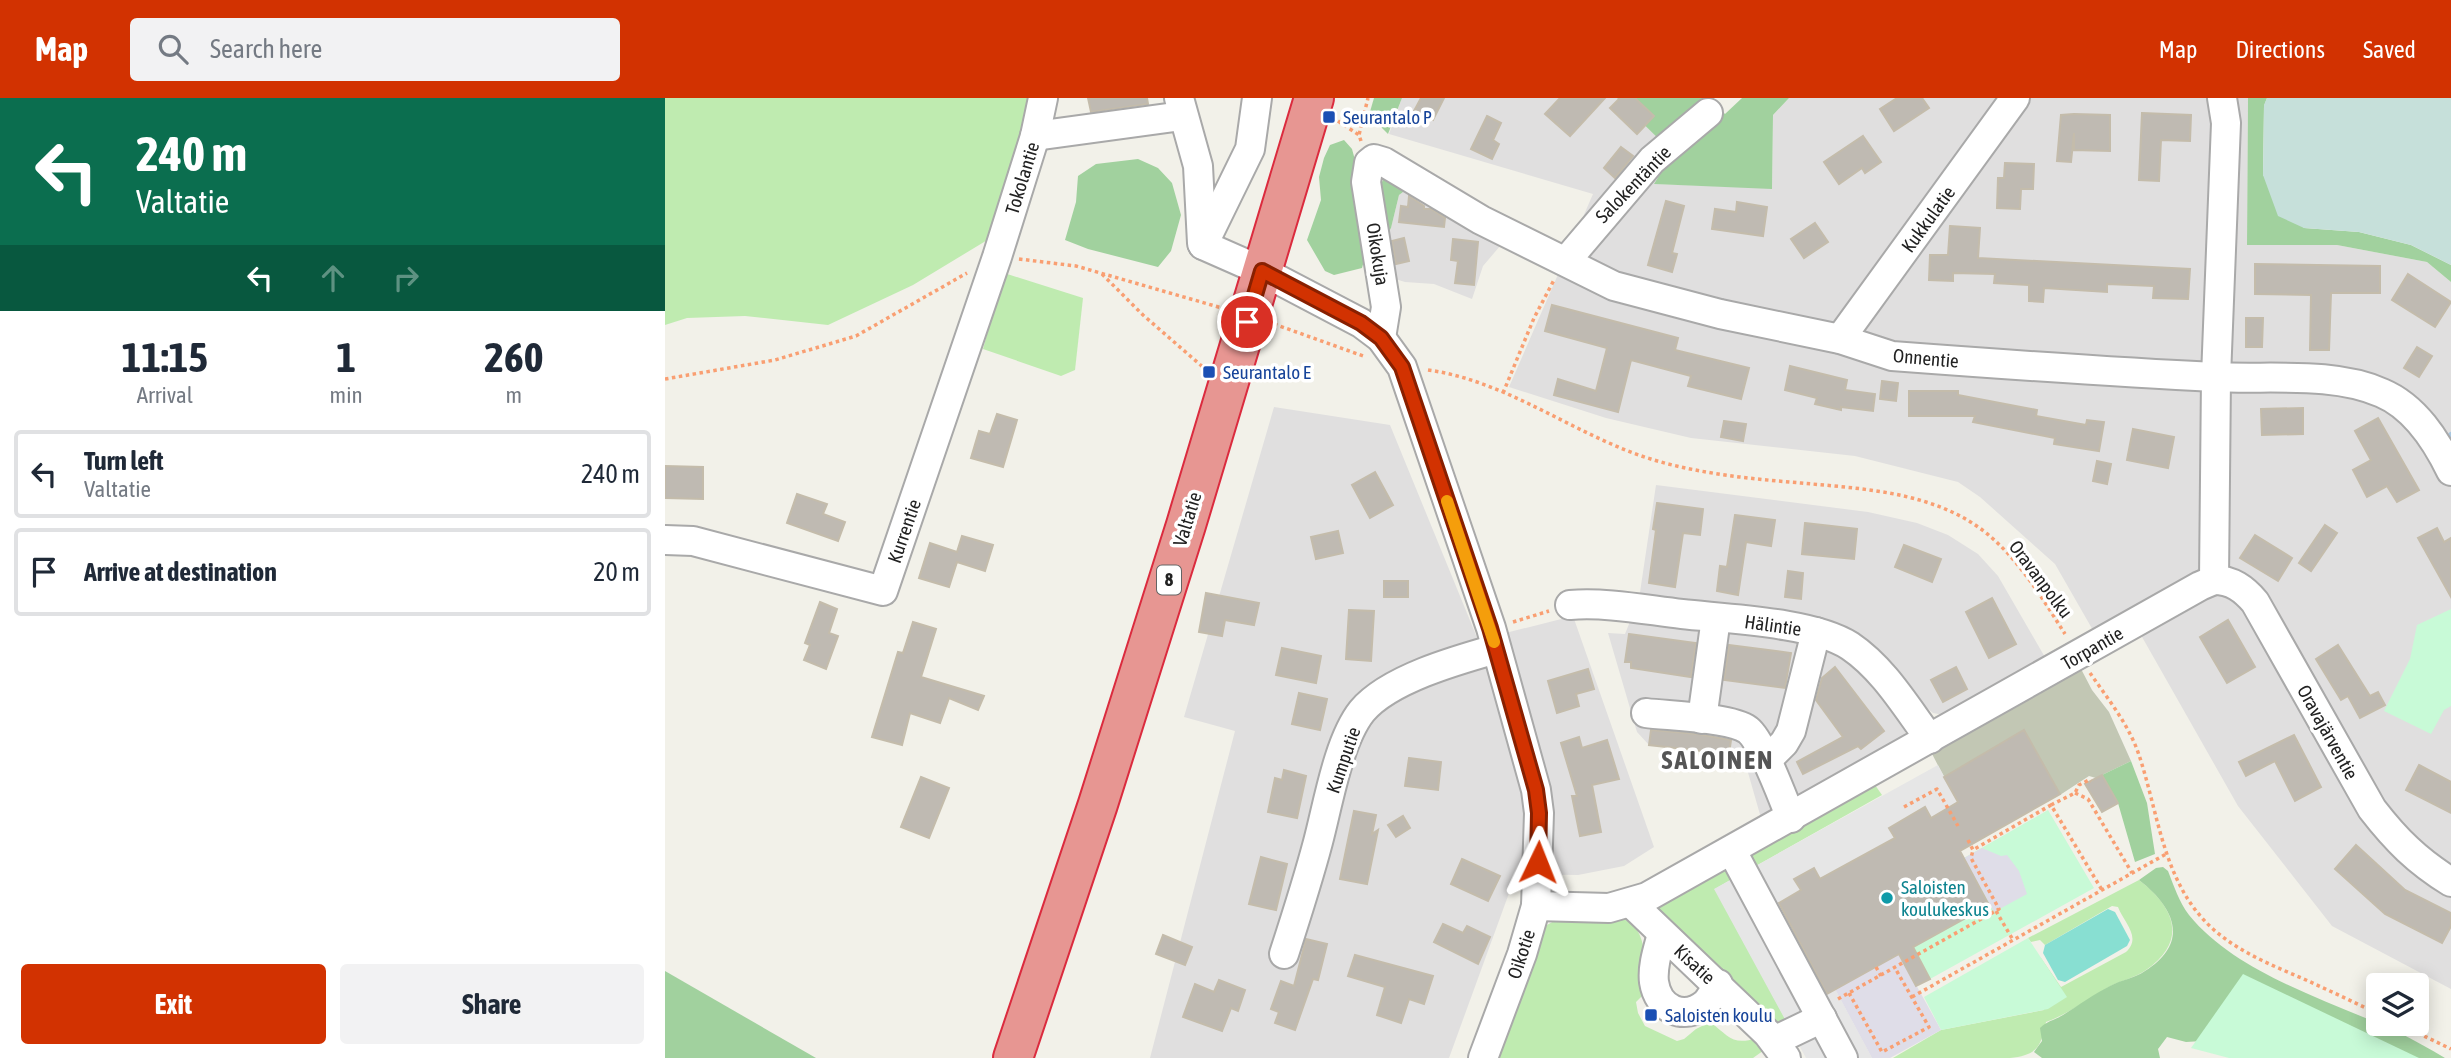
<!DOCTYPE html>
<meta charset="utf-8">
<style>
body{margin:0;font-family:"Asap Condensed",sans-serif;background:#f2f2f3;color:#1f2937;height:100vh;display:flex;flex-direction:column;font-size:26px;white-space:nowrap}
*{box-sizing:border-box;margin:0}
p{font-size:23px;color:#747a83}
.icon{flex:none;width:38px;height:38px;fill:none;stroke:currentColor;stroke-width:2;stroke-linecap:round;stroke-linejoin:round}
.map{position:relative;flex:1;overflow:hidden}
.drawer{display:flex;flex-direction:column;background:#fff;width:665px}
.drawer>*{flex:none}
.top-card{background:#0b6e4f;color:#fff;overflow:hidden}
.buttons{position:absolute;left:1701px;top:875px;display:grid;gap:14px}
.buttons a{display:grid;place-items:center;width:63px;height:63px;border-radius:7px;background:#fff;box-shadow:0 4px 18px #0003;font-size:35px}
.pin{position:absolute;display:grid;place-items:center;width:60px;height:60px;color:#fff;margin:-30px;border:4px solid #fff;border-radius:50%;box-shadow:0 2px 7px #0007}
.me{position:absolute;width:77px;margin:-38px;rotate:2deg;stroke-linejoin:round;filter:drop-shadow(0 0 5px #0008)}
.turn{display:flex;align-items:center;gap:24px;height:147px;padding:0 21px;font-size:32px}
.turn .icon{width:91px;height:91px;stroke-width:2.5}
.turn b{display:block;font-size:49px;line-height:60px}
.lanes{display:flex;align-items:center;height:66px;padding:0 21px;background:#0003;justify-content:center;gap:35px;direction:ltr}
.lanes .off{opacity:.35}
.eta{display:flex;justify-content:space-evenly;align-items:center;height:119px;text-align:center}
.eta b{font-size:42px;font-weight:700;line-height:49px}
.action{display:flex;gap:14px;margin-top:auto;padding:14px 21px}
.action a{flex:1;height:80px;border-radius:7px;background:#d23201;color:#fff;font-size:28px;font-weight:700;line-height:80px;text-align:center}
.action a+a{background:#f2f2f3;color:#1f2937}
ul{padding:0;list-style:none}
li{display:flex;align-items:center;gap:21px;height:88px;margin:0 14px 10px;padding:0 7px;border:4px solid #e0e1e3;border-radius:7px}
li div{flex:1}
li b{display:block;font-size:26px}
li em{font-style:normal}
header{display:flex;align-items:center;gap:42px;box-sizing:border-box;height:98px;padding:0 35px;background:#d23201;color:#fff}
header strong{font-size:33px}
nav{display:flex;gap:38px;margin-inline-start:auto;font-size:24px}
.search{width:490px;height:63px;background:#f2f2f3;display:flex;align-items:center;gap:18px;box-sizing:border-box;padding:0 24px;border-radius:7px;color:#747a83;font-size:26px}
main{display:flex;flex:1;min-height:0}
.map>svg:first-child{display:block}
.residential{fill:#e0dfdf}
.construction{fill:#c2c7b4}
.grass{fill:#bfebb0}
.forest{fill:#a1d19e}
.wetland{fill:#c6e0da}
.park{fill:#c8fad7}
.pitch{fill:#88dfd2}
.parking{fill:#e6e6e6}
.plaza{fill:#dfdde8}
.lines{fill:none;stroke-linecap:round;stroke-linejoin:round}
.stream{stroke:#aac7df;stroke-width:6}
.building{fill:#bfbab2;stroke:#c4bcab;stroke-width:2}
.minor-casing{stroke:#a9a9a9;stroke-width:32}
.highway-casing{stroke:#db2b3e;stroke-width:42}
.path{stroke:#f99f72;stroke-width:3.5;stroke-dasharray:3.5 3.5;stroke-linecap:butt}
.minor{stroke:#fff;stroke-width:28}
.highway{stroke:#e79692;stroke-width:38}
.route-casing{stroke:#882001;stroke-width:18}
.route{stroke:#d23201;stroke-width:12}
.slow{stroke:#f59e0b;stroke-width:12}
.transit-dot{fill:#1a4fb4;stroke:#fff;stroke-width:2.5}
.culture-dot{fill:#0f9aa8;stroke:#fff;stroke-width:2.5}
.labels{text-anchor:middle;stroke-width:7;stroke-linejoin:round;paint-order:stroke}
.shield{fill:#fff;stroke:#646464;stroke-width:2}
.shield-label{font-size:18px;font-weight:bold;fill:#222}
.transit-label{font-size:19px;fill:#164399;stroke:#fff;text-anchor:start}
.street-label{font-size:19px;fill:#222;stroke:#fff}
.culture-label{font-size:19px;fill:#0d838f;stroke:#fff;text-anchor:start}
.district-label{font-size:26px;font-weight:bold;letter-spacing:2px;fill:#555;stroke:#fff}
</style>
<header>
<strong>Map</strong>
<div class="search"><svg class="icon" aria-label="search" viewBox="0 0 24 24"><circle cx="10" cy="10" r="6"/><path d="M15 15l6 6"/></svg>Search here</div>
<nav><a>Map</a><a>Directions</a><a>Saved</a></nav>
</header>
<main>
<section class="drawer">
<div class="top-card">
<div class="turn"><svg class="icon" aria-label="left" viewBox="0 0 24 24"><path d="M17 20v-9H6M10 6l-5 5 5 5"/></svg><div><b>240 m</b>Valtatie</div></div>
<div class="lanes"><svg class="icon" aria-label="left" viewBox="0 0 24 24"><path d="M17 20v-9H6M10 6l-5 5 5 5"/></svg><svg class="icon off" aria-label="ahead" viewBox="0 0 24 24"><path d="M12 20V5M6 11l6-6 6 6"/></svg><svg class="icon off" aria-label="right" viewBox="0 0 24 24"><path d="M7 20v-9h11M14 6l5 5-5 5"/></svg></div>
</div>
<div class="eta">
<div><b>11:15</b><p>Arrival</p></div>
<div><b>1</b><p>min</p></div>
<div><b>260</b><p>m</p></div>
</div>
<ul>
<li><svg class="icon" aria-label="left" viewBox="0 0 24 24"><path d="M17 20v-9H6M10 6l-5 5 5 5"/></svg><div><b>Turn left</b><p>Valtatie</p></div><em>240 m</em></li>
<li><svg class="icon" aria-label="arrive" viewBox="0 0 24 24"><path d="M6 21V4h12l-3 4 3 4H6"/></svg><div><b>Arrive at destination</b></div><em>20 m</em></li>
</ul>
<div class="action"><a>Exit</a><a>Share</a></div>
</section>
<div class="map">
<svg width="1786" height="960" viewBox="0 0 1786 960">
<rect width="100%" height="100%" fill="#f2f1e9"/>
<g class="residential">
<path d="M737,0H952L1008,55L990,86L1107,90L1108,17L1124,0H1583L1582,147H1672L1762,164L1786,184V891L1667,828L1573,708L1464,516L1429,534L1390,466L1315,399L1293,384L1190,358L1026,340L941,320L844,289L928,96L724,36Z"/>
<path d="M742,91L821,136L835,148L818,168L807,201L769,186L740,184L727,180L719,143L726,130L734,97Z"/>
<path d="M609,309L725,327L813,542L908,518L989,749L959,768L913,777L851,776L784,960H485L570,633L519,619Z"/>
<path d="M991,387L1203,414L1252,425L1283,437L1313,456L1333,478L1381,561L1284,618L1268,615L1252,602L1223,565L974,501Z"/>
<path d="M966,521L1158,545L1204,574L1241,627L1239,642L1096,720L1078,657L984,647L972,634L943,535L960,536Z"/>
</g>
<path class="construction" d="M1415,569L1427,592L1444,614L1466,663L1431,680L1424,678L1395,697L1359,633L1279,679L1264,650Z"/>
<g class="grass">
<path d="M0,0H366L341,100L324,141L248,187L163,227L80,218L22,220L0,227Z"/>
<path d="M339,175L418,200L410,272L396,278L318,251Z"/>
<path d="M1210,687L1217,697L1091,768L1083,756Z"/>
<path d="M1060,770L1067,781L1050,791L1122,924L1108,926L997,823L989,807Z"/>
<path d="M1474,782C1509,809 1524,842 1481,872C1470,880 1454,883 1442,890C1422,902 1403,916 1381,924C1376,949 1372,957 1345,960H1228L1276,932L1379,912L1376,860L1396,889L1461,854C1477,839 1459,825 1453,809L1447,808L1380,847L1375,842L1366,844L1363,840Z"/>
<path d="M954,819C988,831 978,869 977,898L971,904L973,915L980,928L1012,943L1019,941L1031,931L1045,924C1064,938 1067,948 1092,940L1102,950L1088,960H827L875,833C893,813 930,819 954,819Z"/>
</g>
<g class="forest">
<path d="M709,0H737L723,36L704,17Z"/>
<path d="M952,0H1044L1060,16L1077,0H1124L1108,17L1107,91L989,86L1008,55Z"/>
<path d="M1583,0H1602L1599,8L1598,77L1639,130L1694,134L1746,147L1786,167V184L1762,164L1672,147H1582Z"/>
<path d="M679,42L687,51L690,62L700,159L697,170L669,177L660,173L642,142L656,102L654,79L659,60L665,47Z"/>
<path d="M473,61L493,70L507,85L516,117L506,153L493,169L423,151L400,142L411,104L413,78L431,66Z"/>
<path d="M720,76L742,91L734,97L726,130L719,142L714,92Z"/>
<path d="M1466,663L1482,705L1490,756L1470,764L1453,705L1437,677Z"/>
<path d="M1498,769L1503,773C1509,788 1514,804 1524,817C1572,876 1665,903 1733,934C1749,942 1765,951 1780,960H1719L1553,942L1521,944L1502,939L1493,951L1495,960H1377L1369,954L1377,943L1375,930C1382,923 1390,922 1398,917C1414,907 1429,896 1445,888C1456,882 1470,880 1480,873C1526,844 1509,809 1474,782L1491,770Z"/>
<path d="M0,873L151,960H0Z"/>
</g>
<path class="wetland" d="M1602,0H1786V167L1746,147L1694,134L1639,130L1613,118L1598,77L1599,7Z"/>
<g class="park">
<path d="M1786,511V608L1779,612L1766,636L1719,613L1745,561L1752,527Z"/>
<path d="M1383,712L1429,790L1265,881L1256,865L1243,873L1234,856L1324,807L1299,760Z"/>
<path d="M1363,840L1402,899L1383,911L1276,932L1259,899Z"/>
<path d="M1578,876L1754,960H1564L1526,950Z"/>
</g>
<path class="pitch" d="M1443,811L1450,814L1465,842L1462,848L1400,884L1393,882L1378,855L1380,847Z"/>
<path class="parking" d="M1273,667L1293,704L1266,720L1260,710L1224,730L1230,740L1155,781L1149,770L1130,780L1136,792L1109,807L1159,898L1170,891L1207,960H1141L1049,791Z"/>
<g class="plaza">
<path d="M1317,750L1336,758L1342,757L1354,773L1362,796L1329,814L1299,760Z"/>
<path d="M1234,856L1276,932L1225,960H1207L1170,891Z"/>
</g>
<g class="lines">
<path class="stream" d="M1784,339L1786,337"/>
</g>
<g class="building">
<path d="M423,0H482L483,6L426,14Z"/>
<path d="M756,0H779L768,22L749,13Z"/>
<path d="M895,0H940L905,38L880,16Z"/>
<path d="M955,0H970L989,18L972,36L945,10Z"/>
<path d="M1232,0H1257L1264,10L1229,33L1215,11Z"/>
<path d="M1477,15L1526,17L1525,43L1496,42L1494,83L1474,82Z"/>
<path d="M1409,16L1445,17V53L1409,52V35L1406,64L1392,63L1396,17Z"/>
<path d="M822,18L836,25L828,42L834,46L827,61L806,51Z"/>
<path d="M1198,38L1216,64L1200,75L1197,70L1174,86L1159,64Z"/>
<path d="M956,49L968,58L950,80L939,70Z"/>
<path d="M1340,65L1369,66L1368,91H1356L1355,111L1332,110L1333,80H1339Z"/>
<path d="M744,98L759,108V111H766L780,120L779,129L734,124L736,108L743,109Z"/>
<path d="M1001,103L1019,108L1007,155L1012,156L1007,174L983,167Z"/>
<path d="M1072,104L1102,109L1098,138L1047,131L1050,111L1071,114Z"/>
<path d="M1150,125L1163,144L1139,160L1126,141Z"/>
<path d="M1285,128L1315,130L1313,160L1525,171L1523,201L1488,200L1489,188L1442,186V194L1379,190L1378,204L1364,203V187L1329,185L1330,176L1288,175V183L1264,182L1265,157H1283Z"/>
<path d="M739,140L744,163L731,166L727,143Z"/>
<path d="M788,141L813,144L809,187L790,185L793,163L786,162Z"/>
<path d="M1590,166L1715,168V195H1666L1664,252H1645L1646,197L1590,196Z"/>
<path d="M1743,176L1786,204L1770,229L1727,202Z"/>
<path d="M887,207L1013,240L1010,252L1084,270L1076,301L1023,288L1026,278L966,262L953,314L889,297L893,281L931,293L942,250L880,233Z"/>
<path d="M1581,220H1598L1597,249H1581Z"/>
<path d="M1752,249L1767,258L1754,279L1739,270Z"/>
<path d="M1125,268L1182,282L1180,292L1210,296L1208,313L1176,309V312L1150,306L1152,300L1120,292Z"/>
<path d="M1217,283L1233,285L1231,303L1215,301Z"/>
<path d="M1244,293H1293V297L1372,312L1371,318L1421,327L1422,322L1439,324L1434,353L1389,346L1390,340L1308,324L1310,318H1244Z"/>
<path d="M1638,310V336L1597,337L1596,311Z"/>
<path d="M332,316L352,322L338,369L306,360L314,333L325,336Z"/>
<path d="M1713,320L1754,392L1732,404L1722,388L1702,399L1688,372L1706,362L1690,333Z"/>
<path d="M1059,323L1081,326L1078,343L1056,339Z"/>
<path d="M1468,331L1509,339L1503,370L1462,362Z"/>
<path d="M1432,363L1446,366L1442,386L1428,383Z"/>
<path d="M0,368L38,369V401L0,400Z"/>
<path d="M710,374L728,407L705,420L687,387Z"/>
<path d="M132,396L162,406L158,416L180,424L173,443L122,425Z"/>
<path d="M992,405L1038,411L1035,437L1018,435L1010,489L984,485L991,432L988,431Z"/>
<path d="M1070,417L1110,422L1106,448L1081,444L1073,497L1052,493L1055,468L1062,469Z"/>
<path d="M1140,425L1192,431L1189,461L1137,456Z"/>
<path d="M1660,427L1672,435L1646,473L1634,465Z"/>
<path d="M1772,430L1779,444L1786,440V499L1753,440Z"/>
<path d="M673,433L678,455L651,461L646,439Z"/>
<path d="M1590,437L1627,460L1613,483L1575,460Z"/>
<path d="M297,438L328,447L320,473L292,464L284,489L254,480L265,445L292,454Z"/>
<path d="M1239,447L1276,461L1267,484L1230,469Z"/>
<path d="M1123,473L1138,475L1136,501L1120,499Z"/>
<rect x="719" y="483" width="24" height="16"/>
<path d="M541,495L594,505L589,527L560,522L557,538L534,534Z"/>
<path d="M1327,500L1351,546L1324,560L1301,514Z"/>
<path d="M155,504L172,511L164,535L173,538L161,571L139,562L145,547L140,545Z"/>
<path d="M684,512L709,513L706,563L681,561Z"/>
<path d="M1563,522L1590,569L1562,585L1535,539Z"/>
<path d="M248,524L271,531L256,579L319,598L313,612L284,600L275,625L245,615L237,647L207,639L233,554L238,555Z"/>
<path d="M964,536L1031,545L1026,579L966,570V564H960Z"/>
<path d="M1064,547L1126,555L1120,590L1059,582Z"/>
<path d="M1673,547L1705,598L1713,594L1720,607L1695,620L1683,598L1676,602L1651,561Z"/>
<path d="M617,550L656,558L651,585L611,577Z"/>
<path d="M1170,569L1219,633L1196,651L1193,648L1138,676L1132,664L1178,639L1151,602L1157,580Z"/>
<path d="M1291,569L1302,591L1278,604L1266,582Z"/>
<path d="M923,571L929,591L911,596L914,608L892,615L883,583Z"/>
<path d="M634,595L662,601L655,632L627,626Z"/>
<path d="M986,632L1032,636L1066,642L1064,656L984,647Z"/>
<path d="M1359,632L1395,696L1295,753L1324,807L1248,849L1265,881L1251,888L1234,856L1162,896L1114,805L1136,792L1129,781L1149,770L1155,781L1230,740L1224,730L1260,709L1266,720L1293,704L1279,679Z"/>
<path d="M1629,637L1656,689L1630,703L1610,663L1581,678L1574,664Z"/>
<path d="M914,639L917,650L942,642L954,681L927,687L936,734L915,738L907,698H912L896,645Z"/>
<path d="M744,660L776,664L773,692L740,688Z"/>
<path d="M1754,667L1786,684V715L1741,692Z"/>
<path d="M619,672L641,678L632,720L603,714L610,680L617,682Z"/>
<path d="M1437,677L1453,705L1437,714L1420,686Z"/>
<path d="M256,679L284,690L264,740L236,729Z"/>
<path d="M689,713L711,717L707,736L713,732L702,786L675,781Z"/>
<path d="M738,718L745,730L731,739L723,727Z"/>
<path d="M1691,747L1740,792L1786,815V828L1777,845L1720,816L1670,771Z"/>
<path d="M596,759L622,766L611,812L584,806Z"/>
<path d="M797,761L835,778L823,803L786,786Z"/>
<path d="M778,826L798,835L802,828L825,839L813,866L769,844Z"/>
<path d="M498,837L527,849L520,867L491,856Z"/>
<path d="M641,841L662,846L653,882L648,881L630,932L610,925L614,914L606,911L616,883L629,888Z"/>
<path d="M690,857L768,878L759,906L744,901L736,925L712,917L720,889L683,878Z"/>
<path d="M554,882L580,892L573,913L566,910L557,933L518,919L530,886L549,894Z"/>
</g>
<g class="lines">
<g class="minor-casing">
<g id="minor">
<path d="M514,0L533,68L537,145"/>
<path d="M370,38L517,18"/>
<path d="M538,147L597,173L696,225L716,240L737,269L826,530L871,692L874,715L871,808L857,856L818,960"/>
<path d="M538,147L585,51L592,0"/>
<path d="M901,163L987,62L1043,15"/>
<path d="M716,240L721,209L701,84L704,65L709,61L719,64L816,122L949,188L1055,216L1175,241L1227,258C1334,266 1442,274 1549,279C1602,282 1668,273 1717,295C1750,309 1771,342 1786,373"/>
<path d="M1175,241L1350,0"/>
<path d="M0,442L28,443L218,493L332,159L370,38L378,0"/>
<path d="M1549,482C1567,482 1579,491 1590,504L1707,711C1731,742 1752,763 1786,784"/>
<path d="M905,507C942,504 981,512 1017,516C1062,521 1148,524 1185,548C1219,571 1241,609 1265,641"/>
<path d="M981,615C1004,618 1065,619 1083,632C1097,643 1118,701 1126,720"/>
<path d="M1037,621L1051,520"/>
<path d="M1101,663L1119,645L1126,633L1151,534"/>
<path d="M1067,753L1178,960"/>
<path d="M966,805L1103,936L1121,960"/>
<path d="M871,808L944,810L982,799L1535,488L1549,482L1551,279L1561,25L1557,0"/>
<path d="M997,836C993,851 987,868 989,884C993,911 1019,924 1041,905C1046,900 1049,893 1053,886"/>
<path d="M619,856C631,819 643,782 653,744C663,707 673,643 697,613C724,581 792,562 831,551"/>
<path d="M1109,943L1157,920"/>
</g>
</g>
<g class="highway-casing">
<path id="highway" d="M348,960L433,706L521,427L649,0"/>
</g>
<g class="path">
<path d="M673,23L694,37"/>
<path d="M696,43L694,37L703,0"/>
<path d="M354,161L411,168L557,210"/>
<path d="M437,176L478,217L539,270"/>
<path d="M609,226L701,259"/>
<path d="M763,272C844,283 912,339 989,362C1036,376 1087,381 1136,385C1201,391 1274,394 1326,439C1357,466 1379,503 1400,536"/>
<path d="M0,281L110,262L191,238L302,175"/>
<path d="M838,295L869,220L889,182"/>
<path d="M848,524L884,513"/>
<path d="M1425,575C1443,601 1464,627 1474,657C1494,717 1498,786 1548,831C1575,855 1609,868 1641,882C1665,893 1689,904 1713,916"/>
<path d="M1410,695L1423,701L1467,775"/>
<path d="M1386,707L1410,695L1414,687L1424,682L1426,683"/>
<path d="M1239,709L1272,691L1293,728"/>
<path d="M1303,742L1308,752L1386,707L1437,792"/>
<path d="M1331,813L1348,842"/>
<path d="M1211,869L1216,878"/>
<path d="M1184,895L1217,954L1264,929L1230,870"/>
<path d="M1247,899L1501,756"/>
<path d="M1173,901L1334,811L1306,760L1308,752"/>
<path d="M1734,926L1786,951"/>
</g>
<use href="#minor" class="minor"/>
<use href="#highway" class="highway"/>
</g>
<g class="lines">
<g class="route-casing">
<path id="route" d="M582,224L597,173L696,225L716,240L737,269L825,530L871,692L874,715L873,764"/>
</g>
<use href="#route" class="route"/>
<path class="slow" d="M782,403L829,544"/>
</g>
<g class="transit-dot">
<rect x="657" y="12" width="14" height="14" rx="3.5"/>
<rect x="537" y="267" width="14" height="14" rx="3.5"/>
<rect x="979" y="910" width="14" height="14" rx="3.5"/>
</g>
<circle class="culture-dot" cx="1222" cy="800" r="7"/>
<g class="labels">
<rect class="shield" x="492" y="467.5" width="24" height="29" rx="5"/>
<g class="shield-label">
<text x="504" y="488">8</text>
</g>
<g class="transit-label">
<text x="678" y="26">Seurantalo P</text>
<text x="558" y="281">Seurantalo E</text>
<text x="1000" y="924">Saloisten koulu</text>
</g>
<g class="street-label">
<text transform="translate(357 80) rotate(-73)" y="7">Tokolantie</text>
<text transform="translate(968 86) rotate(-46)" y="7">Salokentäntie</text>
<text transform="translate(1263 121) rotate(-54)" y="7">Kukkulatie</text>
<text transform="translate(713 156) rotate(81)" y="7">Oikokuja</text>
<text transform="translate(1261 260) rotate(5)" y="7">Onnentie</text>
<text transform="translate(522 421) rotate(-73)" y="7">Valtatie</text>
<text transform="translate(239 433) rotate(-71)" y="7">Kurrentie</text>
<text transform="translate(1376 481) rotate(53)" y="7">Oravanpolku</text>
<text transform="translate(1108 527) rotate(8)" y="7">Hälintie</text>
<text transform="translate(1427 550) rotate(-30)" y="7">Torpantie</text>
<text transform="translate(1663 634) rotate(61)" y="7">Oravajärventie</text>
<text transform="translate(678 662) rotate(-71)" y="7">Kumputie</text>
<text transform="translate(856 856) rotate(-72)" y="7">Oikotie</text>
<text transform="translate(1030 866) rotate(43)" y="7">Kisatie</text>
</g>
<g class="culture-label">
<text x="1236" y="796">Saloisten<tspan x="1236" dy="22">koulukeskus</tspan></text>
</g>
<g class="district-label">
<text x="1053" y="671">SALOINEN</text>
</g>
</g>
</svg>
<div class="buttons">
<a><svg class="icon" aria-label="layers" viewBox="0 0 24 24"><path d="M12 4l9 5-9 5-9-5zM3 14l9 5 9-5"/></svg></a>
</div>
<div class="pin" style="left:582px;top:224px;background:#d93025"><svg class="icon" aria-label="arrive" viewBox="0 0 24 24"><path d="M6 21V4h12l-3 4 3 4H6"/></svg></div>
<svg class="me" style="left:873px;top:764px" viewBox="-20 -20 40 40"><path d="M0-17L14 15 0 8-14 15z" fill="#d23201" stroke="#fff" stroke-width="4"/></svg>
</div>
</main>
